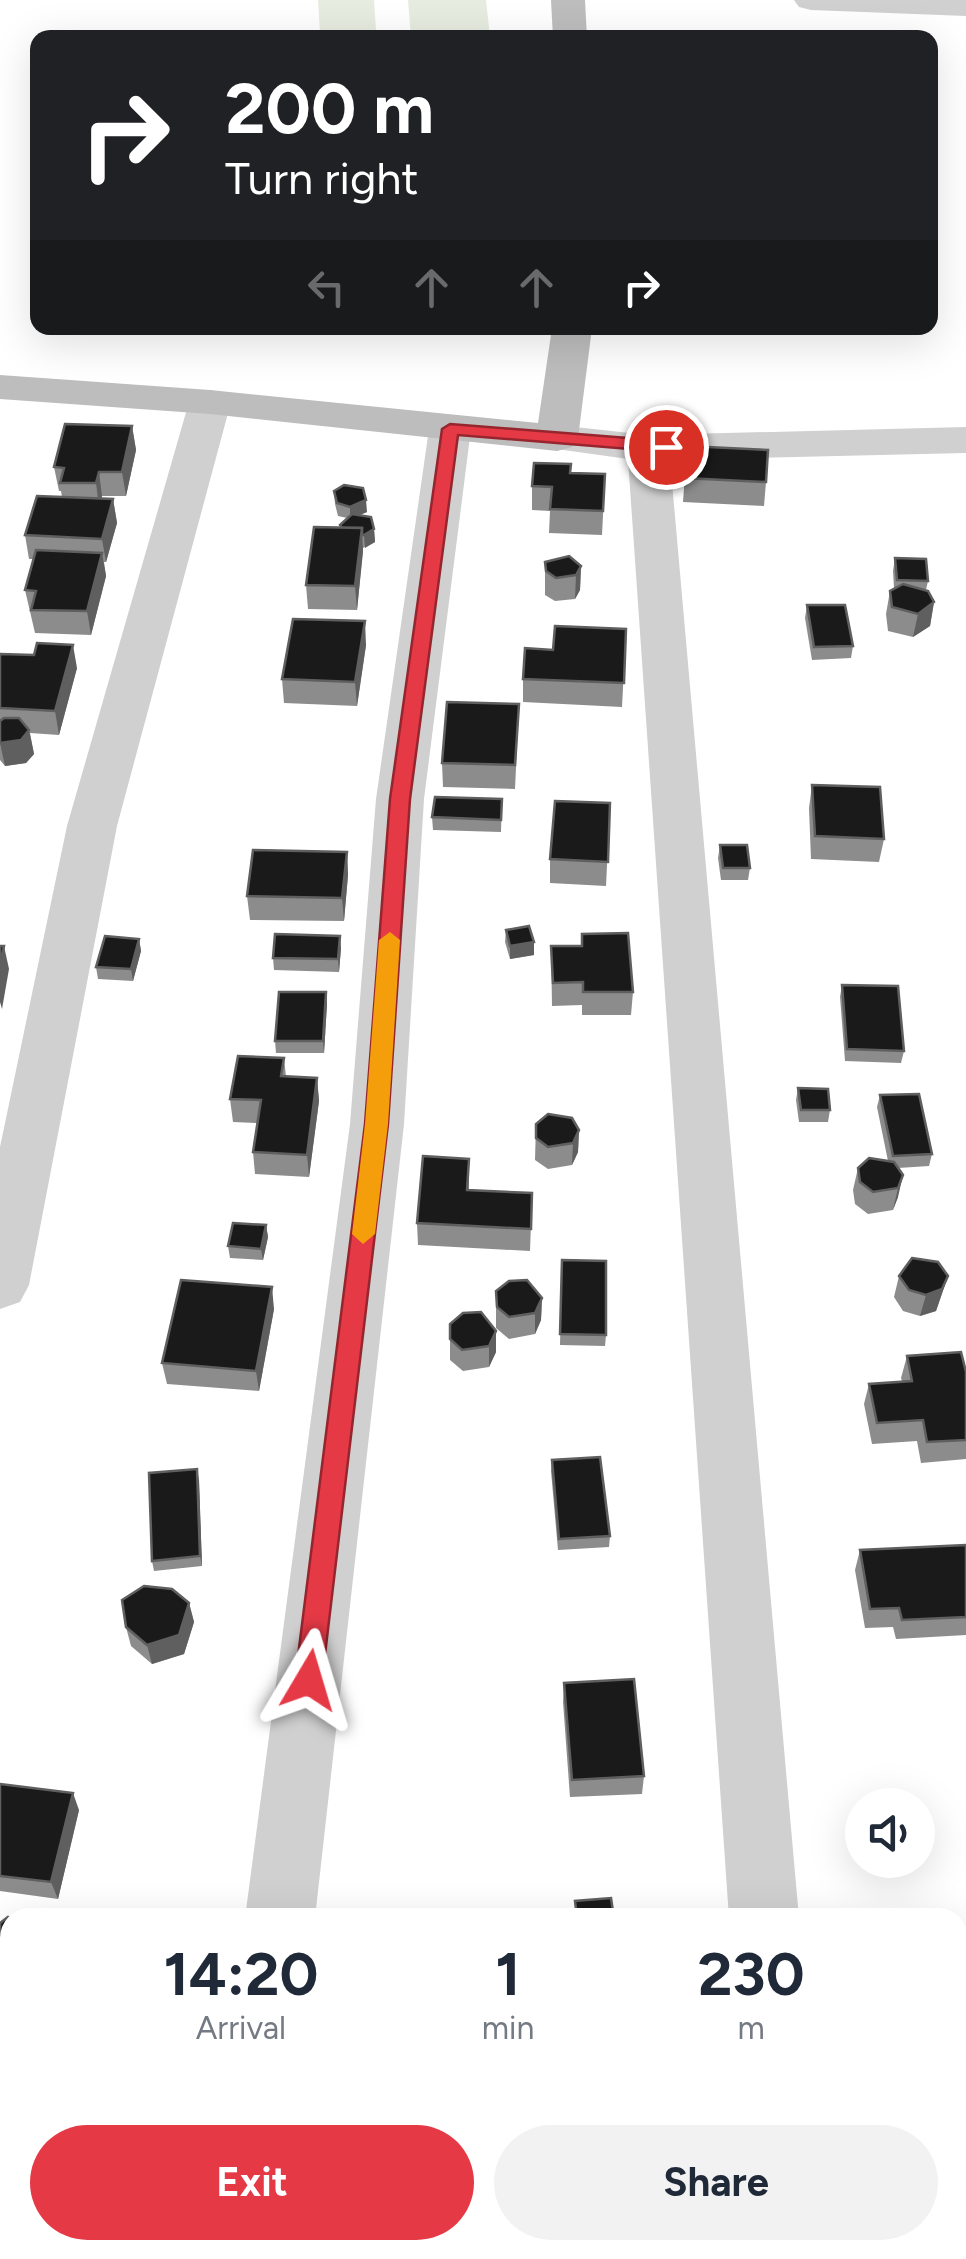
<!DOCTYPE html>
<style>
body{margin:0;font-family:Figtree,sans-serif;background:#f2f2f3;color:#1f2937;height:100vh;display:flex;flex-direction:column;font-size:38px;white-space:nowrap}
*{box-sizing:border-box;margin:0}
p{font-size:32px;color:#747a83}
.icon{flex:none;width:55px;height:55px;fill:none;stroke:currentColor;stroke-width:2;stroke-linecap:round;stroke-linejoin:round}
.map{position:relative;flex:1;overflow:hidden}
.panel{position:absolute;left:0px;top:1908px;width:968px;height:352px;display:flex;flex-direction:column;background:#fff;border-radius:30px 30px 0 0;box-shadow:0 10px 40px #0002}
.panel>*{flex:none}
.banner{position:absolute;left:30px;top:30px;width:908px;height:305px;border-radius:20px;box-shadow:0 10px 40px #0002;background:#202124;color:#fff;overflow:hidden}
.controls{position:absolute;left:845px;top:1788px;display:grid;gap:20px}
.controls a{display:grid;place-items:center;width:90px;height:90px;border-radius:50%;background:#fff;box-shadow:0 10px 40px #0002;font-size:50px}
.pin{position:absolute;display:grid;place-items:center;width:85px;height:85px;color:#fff;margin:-42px;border:5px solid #fff;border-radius:50%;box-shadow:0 2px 10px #0007}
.me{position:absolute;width:110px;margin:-55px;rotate:7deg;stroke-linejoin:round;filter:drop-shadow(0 0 8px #0008)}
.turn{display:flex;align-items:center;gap:35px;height:210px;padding:0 30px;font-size:45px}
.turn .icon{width:130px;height:130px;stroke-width:2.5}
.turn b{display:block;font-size:70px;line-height:85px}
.lanes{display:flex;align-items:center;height:95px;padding:0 30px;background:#0003;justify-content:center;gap:50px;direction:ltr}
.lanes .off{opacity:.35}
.eta{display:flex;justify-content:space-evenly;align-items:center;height:170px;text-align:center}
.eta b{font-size:60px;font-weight:700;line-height:70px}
.button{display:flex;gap:20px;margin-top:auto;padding:20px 30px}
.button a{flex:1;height:115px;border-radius:60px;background:#e63946;color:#fff;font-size:40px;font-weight:700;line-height:115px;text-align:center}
.button a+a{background:#f2f2f3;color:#1f2937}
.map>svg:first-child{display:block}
.green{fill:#e6ecdf}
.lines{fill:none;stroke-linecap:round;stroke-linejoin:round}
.street{fill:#d0d0d0;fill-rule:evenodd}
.secondary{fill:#bdbdbd;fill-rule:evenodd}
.wall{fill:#8c8c8c}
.shaded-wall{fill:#5f5f5f}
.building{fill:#1a1a1a;stroke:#5f5f5f;stroke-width:2.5}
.route{fill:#e63946;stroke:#96252e;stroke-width:2.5}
.slow{fill:#f59e0b}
</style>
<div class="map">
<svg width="966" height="2259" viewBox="0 0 966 2259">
<rect width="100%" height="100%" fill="#fff"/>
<g class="green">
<path d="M318,0H374L376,30L320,33Z"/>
<path d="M408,0H486L490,37H411Z"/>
</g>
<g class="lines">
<g class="street">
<path d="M794,0H966V16L811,10L799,7Z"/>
<path d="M210,390L225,393L231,402L117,826L29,1285L20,1302L0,1309V1147L67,826L189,402L195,393Z"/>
<path d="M450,416L465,420L471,429L424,799L404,1124L315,1918H245L350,1124L376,799L429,429L435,420Z"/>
<path d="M557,425L648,435L966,427V453L670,460L799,1918H729L628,459L542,447L536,438L542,429Z"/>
<path d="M201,2250H277L276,2259H200Z"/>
<path d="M754,2250H830L831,2259H755Z"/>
</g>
<g class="secondary">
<path d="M551,0H585L587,38H553Z"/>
<path d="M552,328H592L578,438L572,447L557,451L210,414L0,399V375L210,390L538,423Z"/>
</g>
</g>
<g class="wall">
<path d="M132,426L136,450L126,496H102V499H113L117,523L106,562H104L106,576L91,635L35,633L25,590L34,559H29L25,535L62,497L61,491H59L54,467Z"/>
<path d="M687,446L766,482L764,506L683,502Z"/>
<path d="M571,473L605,474L602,535L549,533L550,511L532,510V486Z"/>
<path d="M334,491L367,512L360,515L374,529L375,542L363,548L357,610L308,609L306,585L340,528V525L347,518L338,516L335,504Z"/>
<path d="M895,558L928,581L926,590L934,602L930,626L913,637L888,631L886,614L890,591L894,588L893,571Z"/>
<path d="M545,562L581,566L580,590L575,599L555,601L545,595Z"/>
<path d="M807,605L853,646L851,658L812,660L805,618Z"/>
<path d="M626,629L622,707L523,702V679L553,650Z"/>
<path d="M366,645L357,706L284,703L282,679Z"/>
<path d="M0,654L77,668L59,735L30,733L34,754L26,763L5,766L0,760Z"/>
<path d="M519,704L515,789L443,787L442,763Z"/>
<path d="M812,785L884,839L879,862L811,859L809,808Z"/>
<path d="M502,799L501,832L433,830L432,817Z"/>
<path d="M610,803L606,886L550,883V859Z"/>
<path d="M720,845L750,868L748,880H721L718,858Z"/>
<path d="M347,852L348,875L344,921L250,920L247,896Z"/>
<path d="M506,930L534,942V955L510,959L505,942Z"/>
<path d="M582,934L633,992L631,1015H582V1005L552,1006L551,946H581Z"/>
<path d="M139,939L141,951L133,981L98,979L96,967Z"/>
<path d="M341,948L339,972L274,970L273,958Z"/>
<path d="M842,985L904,1051L901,1063L845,1061L840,997Z"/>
<path d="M326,992L327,1004L324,1053H276L275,1041Z"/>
<path d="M284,1058L286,1077L317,1078L319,1101L309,1177L255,1174L253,1152L257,1123L233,1122L230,1099Z"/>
<path d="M798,1088L830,1110L828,1122H799L796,1100Z"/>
<path d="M880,1095L932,1154L929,1166L898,1168V1197L893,1210L868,1214L855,1204L853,1190L858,1168L888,1161L877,1107Z"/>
<path d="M536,1124L579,1130L578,1152L572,1165L548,1169L535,1160Z"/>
<path d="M469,1159V1190L532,1193L530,1251L418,1245L417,1223Z"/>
<path d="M266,1225L268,1237L263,1260L230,1258L228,1246Z"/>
<path d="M562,1260L606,1335L605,1346L560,1345Z"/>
<path d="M899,1276H948L936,1311L920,1316L903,1311L894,1297Z"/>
<path d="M496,1291L542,1298L541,1320L535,1334L509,1339L496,1328Z"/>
<path d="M274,1309L259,1391L167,1384L162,1363Z"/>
<path d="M463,1313L496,1352L489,1367L463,1371L450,1360V1324Z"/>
<path d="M907,1356L966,1372V1459L921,1463L917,1441L872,1444L864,1404L869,1384L902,1381L901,1378Z"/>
<path d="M552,1460L610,1536L609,1547L558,1550L551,1471Z"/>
<path d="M199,1480L202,1566L154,1571L152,1561Z"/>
<path d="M966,1545V1635L896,1639L893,1627L865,1628L855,1570L860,1550Z"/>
<path d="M189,1603L194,1622L184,1654L152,1664L131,1646L126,1627Z"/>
<path d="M564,1683L644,1776L642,1794L570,1797L563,1702Z"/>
<path d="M0,1784L79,1810L58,1899L0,1891Z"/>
<path d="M10,1918V1999L0,1993V1923Z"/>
</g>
<g class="shaded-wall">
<path d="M132,426L136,450L126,496L122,472Z"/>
<path d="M99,472L102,496L99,507L96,483Z"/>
<path d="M113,499L117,523L106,562L102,539Z"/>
<path d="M366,500L367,512L350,519V507Z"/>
<path d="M362,528L363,552L357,610L355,586Z"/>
<path d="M374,529L375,542L365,548L364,535Z"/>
<path d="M102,553L106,576L91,635L87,611Z"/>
<path d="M581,566L580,590L575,599L576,575Z"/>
<path d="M934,602L930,626L913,637L918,614Z"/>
<path d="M365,621L366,645L357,706L355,682Z"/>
<path d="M73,645L77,668L59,735L55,711Z"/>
<path d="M29,730L34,754L26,763L5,766L0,743Z"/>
<path d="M347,852L348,875L344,921L342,898Z"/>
<path d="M340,936L341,948L339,972L338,959Z"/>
<path d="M139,939L141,951L133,981L131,969Z"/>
<path d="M534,942V955L510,959V946Z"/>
<path d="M4,946L9,969L2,1009L0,1002V966Z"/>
<path d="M326,992L327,1004L324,1053L323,1041Z"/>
<path d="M317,1078L319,1101L309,1177L307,1155Z"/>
<path d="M579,1130L578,1152L572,1165L573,1143Z"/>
<path d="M903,1175L898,1197L893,1210L898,1188Z"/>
<path d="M266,1225L268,1237L263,1260L261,1249Z"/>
<path d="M948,1276L936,1311L920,1316L926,1295Z"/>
<path d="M272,1287L274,1309L259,1391L256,1371Z"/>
<path d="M542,1298L541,1320L535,1334V1313Z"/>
<path d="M496,1331V1352L489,1367V1346Z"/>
<path d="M197,1469L199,1480L202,1566L200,1556Z"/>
<path d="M189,1603L194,1622L184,1654L152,1664L147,1645Z"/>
<path d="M73,1793L79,1810L58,1899L51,1882Z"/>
</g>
<g class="building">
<path d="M65,424L132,426L122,472H99L96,483H60L64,468L54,467Z"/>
<path d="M687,446L768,450L766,482L685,478Z"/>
<path d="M534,463L571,464L570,473L605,474L603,511L550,509L552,487L532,486Z"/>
<path d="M344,485L363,488L366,500L350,507L337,503L334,491Z"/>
<path d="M37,496L113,499L102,539L25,535Z"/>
<path d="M352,514L371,517L374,529L364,535H362V528H342L340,525Z"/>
<path d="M314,527L362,528L355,586L306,585Z"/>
<path d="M36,550L102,553L87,611L31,610L36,591L25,590Z"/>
<path d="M569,556L581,566L576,575L556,578L546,571L545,562Z"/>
<path d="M895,558L926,559L928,581L897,580Z"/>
<path d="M903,584L928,591L934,602L918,614L892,607L890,591Z"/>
<path d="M807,605H845L853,646L814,647Z"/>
<path d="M293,619L365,621L355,682L282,679Z"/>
<path d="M555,626L626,629L624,683L523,679L525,648L553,650Z"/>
<path d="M37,643L73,645L55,711L0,708V654L34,655Z"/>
<path d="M447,702L519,704L515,765L442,763Z"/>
<path d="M4,718H19L29,730L21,740L0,743V721Z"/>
<path d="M812,785L880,787L884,839L815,836Z"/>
<path d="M435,797L502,799L501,820L432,817Z"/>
<path d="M555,801L610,803L608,862L550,859Z"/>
<path d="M720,845H747L750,868H723Z"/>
<path d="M253,850L347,852L342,898L247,896Z"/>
<path d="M529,926L534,942L510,946L506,930Z"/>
<path d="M628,933L633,992H583V982L553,983L551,946H582V934Z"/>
<path d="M275,934L340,936L338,959L273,958Z"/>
<path d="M105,936L139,939L131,969L96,967Z"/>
<path d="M0,946H4L0,966Z"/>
<path d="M842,985L898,986L904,1051L847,1049Z"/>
<path d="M279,992H326L323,1041H275Z"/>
<path d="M238,1056L284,1058L281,1076L317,1078L307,1155L253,1152L261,1100L230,1099Z"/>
<path d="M798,1088L828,1089L830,1110H801Z"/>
<path d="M919,1094L932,1154L893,1156L880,1095Z"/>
<path d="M548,1114L572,1118L579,1130L573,1143L548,1147L536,1138V1124Z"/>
<path d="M423,1156L469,1159L467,1190L532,1193L531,1229L417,1223Z"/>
<path d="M869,1158L894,1162L903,1175L898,1188L873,1192L860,1182L858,1168Z"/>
<path d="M233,1223L266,1225L261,1249L228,1246Z"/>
<path d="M912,1258L938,1262L948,1276L942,1289L926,1295L909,1290L899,1276Z"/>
<path d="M562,1260L606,1261V1335L560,1334Z"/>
<path d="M181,1280L272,1287L256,1371L162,1363Z"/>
<path d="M527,1280L542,1298L535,1313L509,1317L497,1307L496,1291L509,1281Z"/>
<path d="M481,1312L496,1331L489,1346L462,1350L450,1339V1324L463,1313Z"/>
<path d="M961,1352L966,1372V1440L927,1442L923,1420L877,1423L869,1384L912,1381L907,1356Z"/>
<path d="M600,1457L610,1536L559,1539L552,1460Z"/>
<path d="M197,1469L200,1556L152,1561L149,1473Z"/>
<path d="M966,1545V1617L902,1620L899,1608L870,1609L860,1550Z"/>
<path d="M144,1586L172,1589L189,1603L179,1635L147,1645L126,1627L122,1600Z"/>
<path d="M634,1679L644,1776L572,1780L564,1683Z"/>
<path d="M0,1784L73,1793L51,1882L0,1876Z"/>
<path d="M611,1898L614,1918H577L575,1901Z"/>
<path d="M8,1917L11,1918L10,1989L0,1983V1923Z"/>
<path d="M516,2250H628L629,2259H516Z"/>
</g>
<path class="route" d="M450,424L666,441L675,447L666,452L458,435L410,799L388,1124L322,1680L318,1688L309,1692L299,1688L295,1680L365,1124L390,799L442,429Z"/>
<path class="slow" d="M390,932L400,940L388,1124L375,1234L363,1244L352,1234L365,1124L379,940Z"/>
</svg>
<div class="controls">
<a><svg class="icon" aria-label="sound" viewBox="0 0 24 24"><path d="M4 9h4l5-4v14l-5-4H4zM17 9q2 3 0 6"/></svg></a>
</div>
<div class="pin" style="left:666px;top:447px;background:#d93025"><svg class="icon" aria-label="arrive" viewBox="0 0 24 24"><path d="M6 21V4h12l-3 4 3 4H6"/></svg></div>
<svg class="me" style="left:309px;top:1680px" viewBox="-20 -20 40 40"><path d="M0-17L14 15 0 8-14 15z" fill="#e63946" stroke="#fff" stroke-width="4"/></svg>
<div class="banner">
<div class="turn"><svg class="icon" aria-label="right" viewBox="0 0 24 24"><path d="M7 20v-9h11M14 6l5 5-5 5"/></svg><div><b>200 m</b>Turn right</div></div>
<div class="lanes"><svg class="icon off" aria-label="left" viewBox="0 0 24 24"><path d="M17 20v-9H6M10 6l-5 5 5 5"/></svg><svg class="icon off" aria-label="ahead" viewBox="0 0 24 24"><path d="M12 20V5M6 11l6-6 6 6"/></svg><svg class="icon off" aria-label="ahead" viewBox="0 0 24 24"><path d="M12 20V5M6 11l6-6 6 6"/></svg><svg class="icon" aria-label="right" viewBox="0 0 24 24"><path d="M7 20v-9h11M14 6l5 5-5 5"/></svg></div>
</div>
<section class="panel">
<div class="eta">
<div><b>14:20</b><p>Arrival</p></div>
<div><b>1</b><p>min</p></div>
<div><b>230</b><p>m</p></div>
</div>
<div class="button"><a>Exit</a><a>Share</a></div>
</section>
</div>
